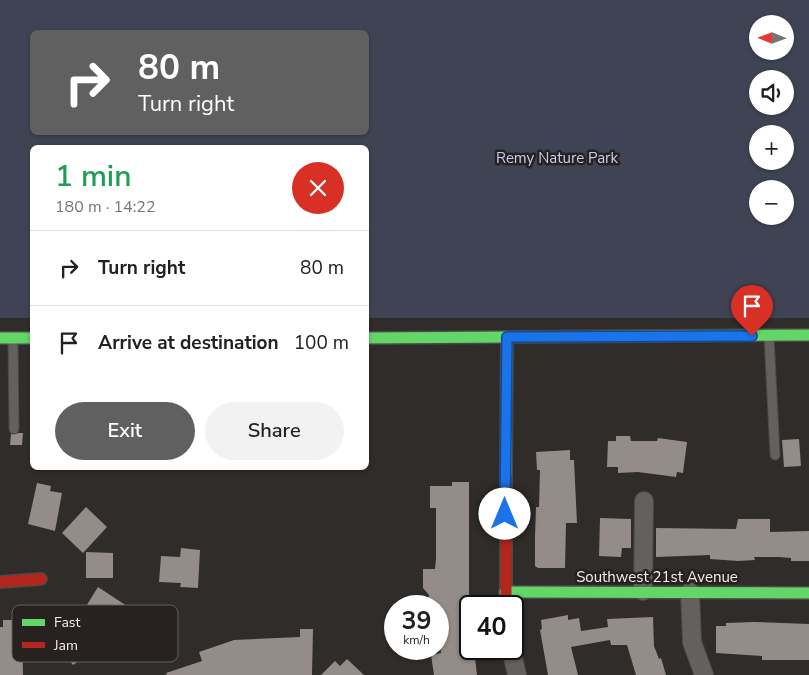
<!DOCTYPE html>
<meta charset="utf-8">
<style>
body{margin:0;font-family:"Nunito Sans",sans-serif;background:#f2f2f2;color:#202124;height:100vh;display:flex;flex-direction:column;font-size:19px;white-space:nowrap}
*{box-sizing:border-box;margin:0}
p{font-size:16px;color:#757577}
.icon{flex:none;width:28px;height:28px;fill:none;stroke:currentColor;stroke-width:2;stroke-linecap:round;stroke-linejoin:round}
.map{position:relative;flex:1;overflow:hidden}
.drawer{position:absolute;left:30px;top:145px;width:339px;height:325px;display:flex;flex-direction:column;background:#fff;border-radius:8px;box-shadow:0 1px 4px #0004}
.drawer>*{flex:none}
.guide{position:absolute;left:30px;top:30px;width:339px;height:105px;border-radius:8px;box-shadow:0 1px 4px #0004;background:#616060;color:#fff;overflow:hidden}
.needle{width:32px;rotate:271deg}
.buttons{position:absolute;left:749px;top:15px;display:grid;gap:10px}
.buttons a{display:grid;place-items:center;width:45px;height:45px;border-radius:50%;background:#fff;box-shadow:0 1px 4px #0004;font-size:25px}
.speed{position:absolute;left:384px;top:595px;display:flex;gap:10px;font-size:25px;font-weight:700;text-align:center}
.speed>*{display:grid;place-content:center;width:65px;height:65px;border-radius:50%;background:#fff;box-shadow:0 1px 4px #0004;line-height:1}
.speed small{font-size:12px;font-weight:400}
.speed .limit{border:2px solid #111;border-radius:8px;background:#fff;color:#111}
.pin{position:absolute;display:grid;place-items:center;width:42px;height:42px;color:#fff;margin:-51px -21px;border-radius:50% 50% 50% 0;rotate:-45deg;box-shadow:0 0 5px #0007}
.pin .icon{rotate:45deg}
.me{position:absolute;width:55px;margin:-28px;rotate:0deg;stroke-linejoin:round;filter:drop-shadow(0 0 4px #0008)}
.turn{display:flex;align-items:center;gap:18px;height:105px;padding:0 25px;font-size:22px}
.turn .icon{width:65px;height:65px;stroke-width:2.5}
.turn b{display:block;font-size:35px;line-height:42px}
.round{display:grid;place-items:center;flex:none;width:52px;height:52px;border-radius:26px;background:#f2f2f2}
.head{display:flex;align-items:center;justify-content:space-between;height:85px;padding:0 25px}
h1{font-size:30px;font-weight:600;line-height:38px;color:#1e9e55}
.action{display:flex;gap:10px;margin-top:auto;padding:10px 25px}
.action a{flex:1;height:58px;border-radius:30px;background:#616060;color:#fff;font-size:20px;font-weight:600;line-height:58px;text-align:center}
.action a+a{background:#f2f2f2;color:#202124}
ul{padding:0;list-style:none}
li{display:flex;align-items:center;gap:15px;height:75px;padding:0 25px;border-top:1px solid #e0e0e0}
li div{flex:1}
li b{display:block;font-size:19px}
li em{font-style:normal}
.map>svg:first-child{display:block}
.green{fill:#404354;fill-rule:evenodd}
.building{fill:#938c88}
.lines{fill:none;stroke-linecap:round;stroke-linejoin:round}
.lane-casing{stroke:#4b4948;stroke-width:11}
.street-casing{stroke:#4b4948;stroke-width:20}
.fast-casing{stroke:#4b4948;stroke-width:14}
.jam-casing{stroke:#4b4948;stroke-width:14}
.lane{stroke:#63605f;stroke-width:9}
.street{stroke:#63605f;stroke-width:18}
.fast{stroke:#63d668;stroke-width:11}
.jam{stroke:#b3261e;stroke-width:11}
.route-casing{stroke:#114b97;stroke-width:12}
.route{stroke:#1a73e8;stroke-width:9}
.labels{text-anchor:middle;stroke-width:5;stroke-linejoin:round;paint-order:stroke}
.park-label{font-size:15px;fill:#c6cdf7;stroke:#27211f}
.street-label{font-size:15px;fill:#f5f1ef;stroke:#27211f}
.key{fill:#27211f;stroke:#655f5d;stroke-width:1}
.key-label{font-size:14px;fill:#f5f1ef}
</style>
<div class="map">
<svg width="809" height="675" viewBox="0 0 809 675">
<rect width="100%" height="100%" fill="#2f2c2a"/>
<path class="green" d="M0,0H809V318H366V148H32V318H0ZM758,24H785V51H758ZM32,32H366V132H32ZM758,79H785V106H758ZM758,134H785V161H758ZM758,189H785V216H758Z"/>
<g class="building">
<path d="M19,433H23L22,445H10L11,434Z"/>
<path d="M616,436H630L631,441H657L658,438L687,442L683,473L677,472L676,477L638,472L618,473V467H607L608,441H616Z"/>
<path d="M799,439L801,466L784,467L782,440Z"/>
<path d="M570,450V460H574L577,523H566L565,568H538L535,566V536L536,507H539L540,470H537L536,452Z"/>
<path d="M452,482H469V636L470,649H474L477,675H434L431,655L441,653L438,630V606H428L429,595L423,588V569H435L436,559V508H430V486H452Z"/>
<path d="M37,483L51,486L50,491L62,493L55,531L28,524Z"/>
<path d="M86,507L107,527L83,553L62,533Z"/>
<path d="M600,518L631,519V548H622L621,557L599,556Z"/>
<path d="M738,519H770V532L809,531V561H791V558L779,557H754L755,560L738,561L710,559V555L656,557V528L736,529Z"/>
<path d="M181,548L200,550L198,588L180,587L181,583L159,582L161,556L180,557Z"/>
<path d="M86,552L113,553V578H86Z"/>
<path d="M98,587L127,606L114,626L85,608Z"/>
<path d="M568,615V620L579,618L581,631L608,627L607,619L653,617L654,646L659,659L661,658L666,675H636L627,645H611L610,640L571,647L578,675H548L540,630L542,629L541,620Z"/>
<path d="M76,618L97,648L73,665L55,639L65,632L62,628Z"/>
<path d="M3,620H22L23,675H0V627H3Z"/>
<path d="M754,622L809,624V660H762V656L716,653V626H726V623Z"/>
<path d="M300,629H313L312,675H167L166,673L202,661L199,652L234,640L300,637Z"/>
<path d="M347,659L364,675H321L335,661L340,666Z"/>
</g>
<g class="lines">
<g class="lane-casing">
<g id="lane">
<path d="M769,336L775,455"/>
<path d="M13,340L14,429"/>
</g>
</g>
<g class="street-casing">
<g id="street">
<path d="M643,591L644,501"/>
<path d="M690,592L692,642L704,675"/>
<path d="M511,649L517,675"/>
</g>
</g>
<g class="fast-casing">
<g id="fast">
<path d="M0,338H32"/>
<path d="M366,338L809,335"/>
<path d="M506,475L507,337"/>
<path d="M505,592L809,593"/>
</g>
</g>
<g class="jam-casing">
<g id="jam">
<path d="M0,582L41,579"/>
<path d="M506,606V475"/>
</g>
</g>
<use href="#lane" class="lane"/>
<use href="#street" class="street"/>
<use href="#fast" class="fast"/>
<use href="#jam" class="jam"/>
</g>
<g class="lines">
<g class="route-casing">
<path id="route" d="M505,514L507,337L752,336"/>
</g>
<use href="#route" class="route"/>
</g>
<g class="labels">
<g class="park-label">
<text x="557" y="163">Remy Nature Park</text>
</g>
<g class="street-label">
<text x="657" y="582">Southwest 21st Avenue</text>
</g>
</g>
<rect x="12" y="605" width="166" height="57" rx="8" class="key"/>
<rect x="22" y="619" width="23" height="7" fill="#63d668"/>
<rect x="22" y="642" width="23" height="6" fill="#b3261e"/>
<g class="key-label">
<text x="54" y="627">Fast</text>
<text x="54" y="650">Jam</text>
</g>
</svg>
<div class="buttons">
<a><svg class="needle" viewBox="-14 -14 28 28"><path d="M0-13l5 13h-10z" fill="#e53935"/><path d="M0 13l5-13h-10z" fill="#757577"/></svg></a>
<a><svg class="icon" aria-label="sound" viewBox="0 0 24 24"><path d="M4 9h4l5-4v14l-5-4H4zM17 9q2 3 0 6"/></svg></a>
<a>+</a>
<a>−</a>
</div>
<div class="speed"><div>39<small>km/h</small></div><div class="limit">40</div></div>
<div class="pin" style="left:752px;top:336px;background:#d93025"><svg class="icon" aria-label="arrive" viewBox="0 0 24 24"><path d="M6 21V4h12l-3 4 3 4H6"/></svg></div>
<svg class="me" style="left:505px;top:514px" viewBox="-20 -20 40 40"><circle r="19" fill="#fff"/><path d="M0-13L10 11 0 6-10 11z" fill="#1a73e8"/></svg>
<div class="guide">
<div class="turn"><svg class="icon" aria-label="right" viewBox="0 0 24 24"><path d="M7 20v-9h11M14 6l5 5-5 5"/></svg><div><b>80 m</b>Turn right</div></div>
</div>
<section class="drawer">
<div class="head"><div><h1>1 min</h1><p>180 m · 14:22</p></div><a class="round" style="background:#d93025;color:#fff"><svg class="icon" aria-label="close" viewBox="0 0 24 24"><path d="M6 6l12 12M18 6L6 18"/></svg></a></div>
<ul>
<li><svg class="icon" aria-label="right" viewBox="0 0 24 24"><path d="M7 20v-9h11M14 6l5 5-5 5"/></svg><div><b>Turn right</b></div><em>80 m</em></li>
<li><svg class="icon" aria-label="arrive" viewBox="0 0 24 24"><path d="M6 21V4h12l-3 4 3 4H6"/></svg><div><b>Arrive at destination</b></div><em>100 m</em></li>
</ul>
<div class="action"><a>Exit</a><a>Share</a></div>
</section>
</div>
